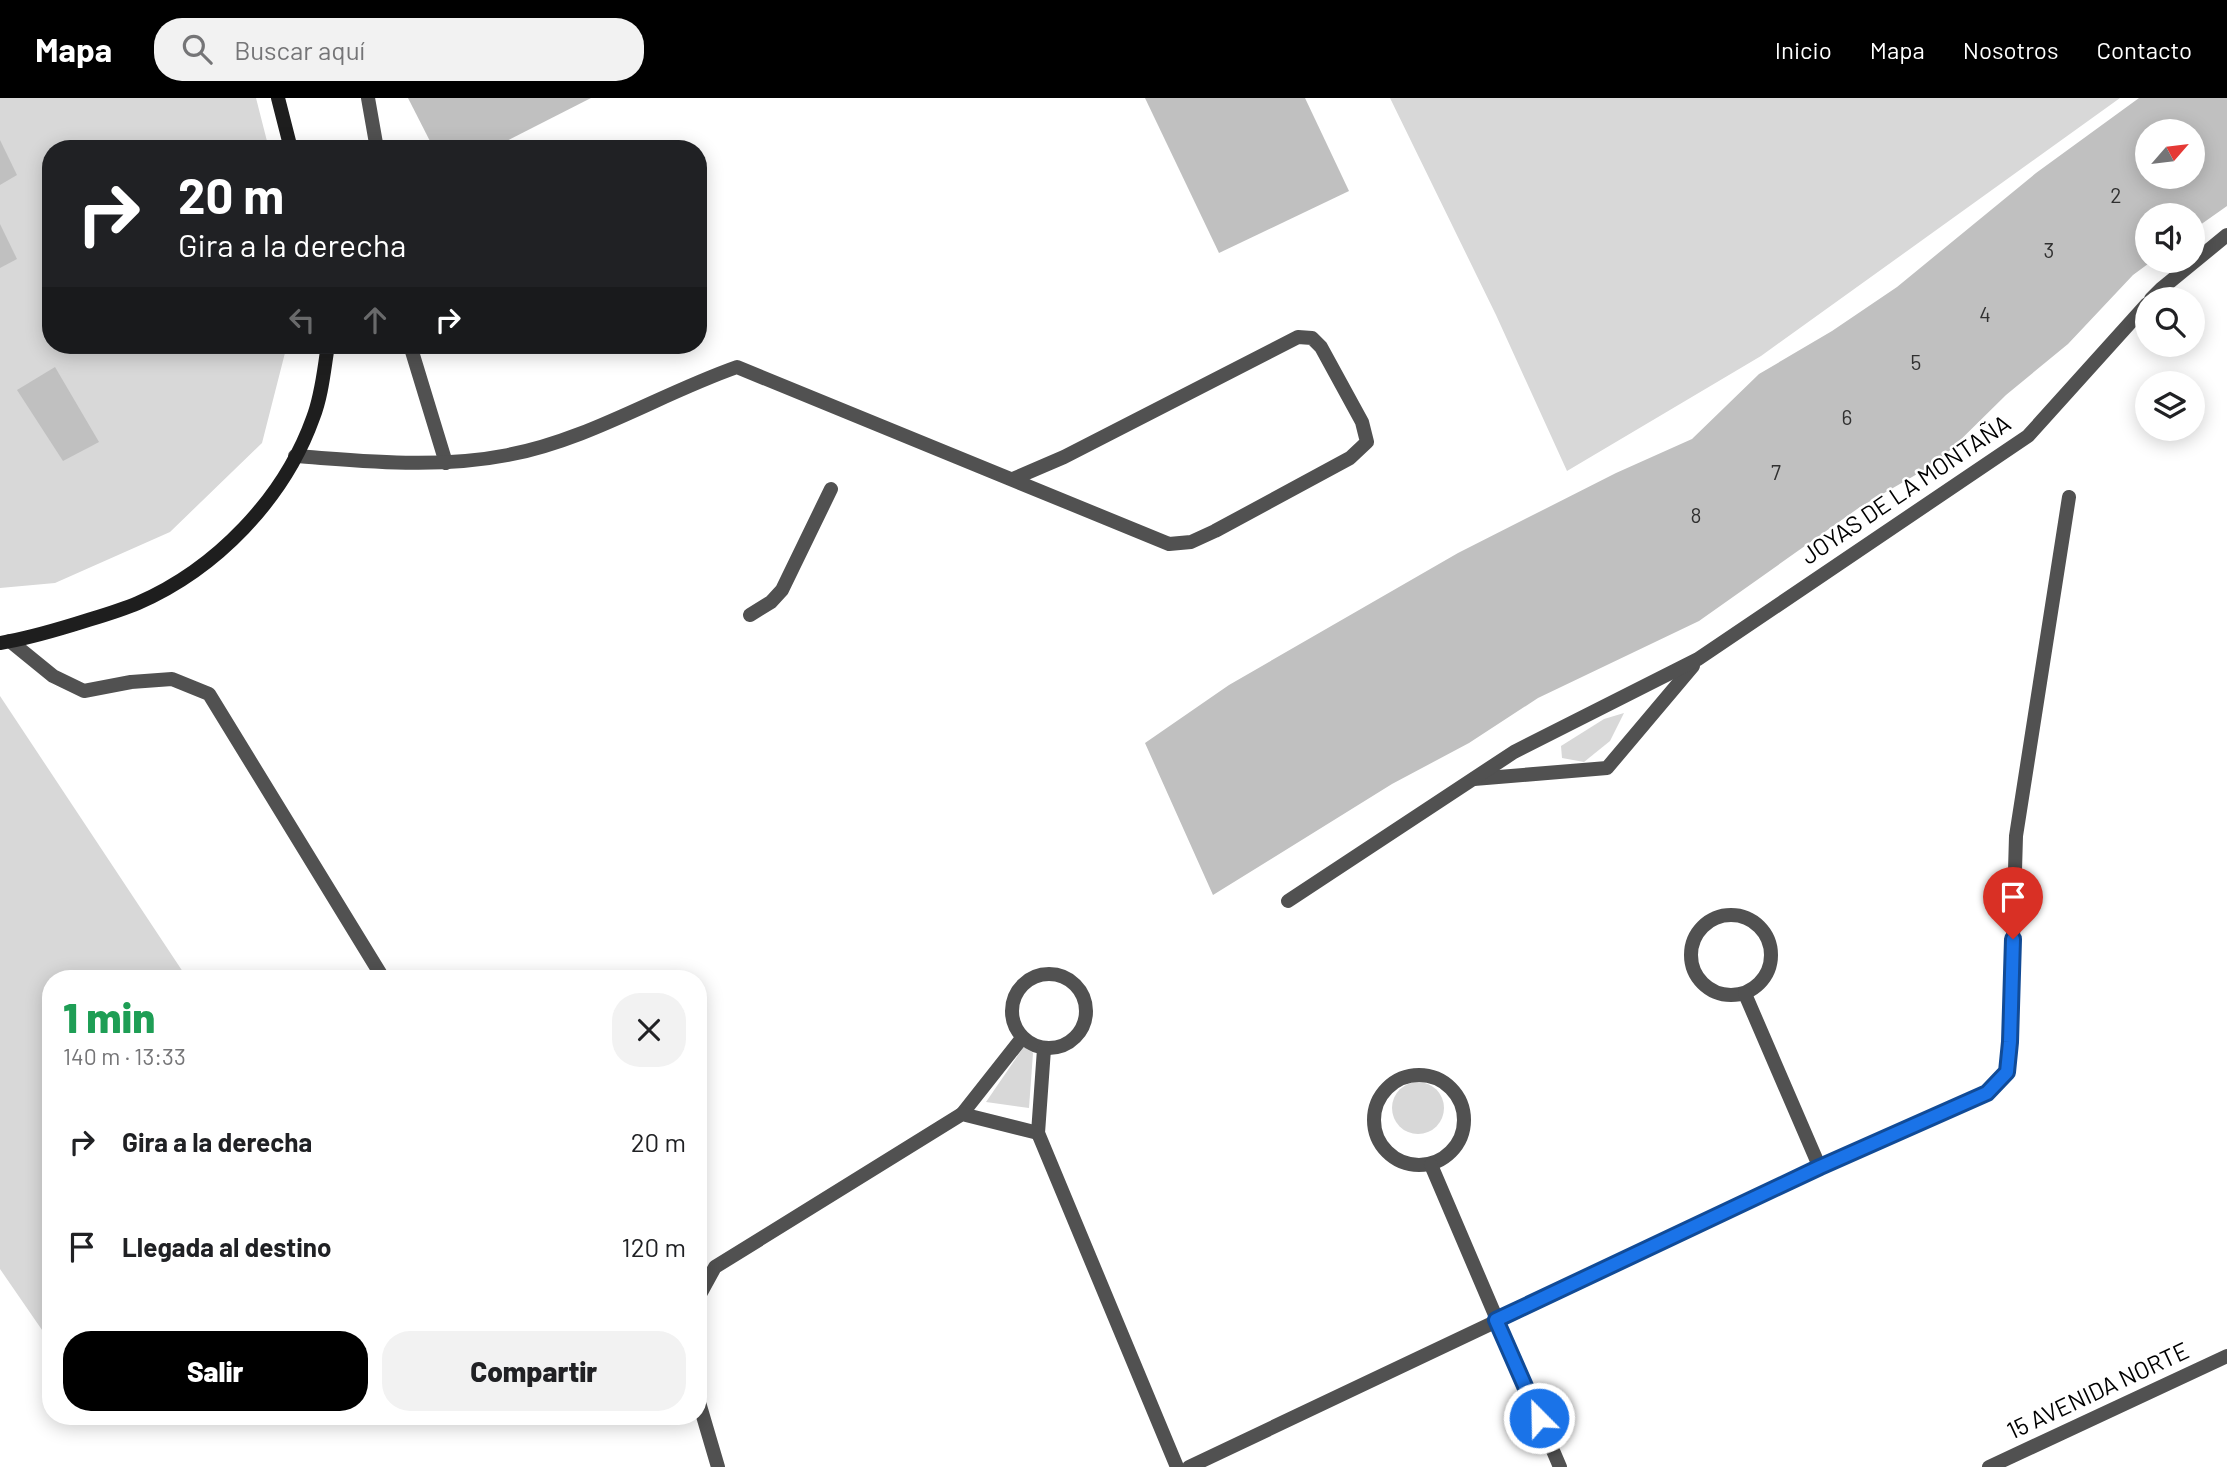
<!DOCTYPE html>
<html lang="es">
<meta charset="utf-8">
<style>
body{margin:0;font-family:Barlow,sans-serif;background:#f2f2f2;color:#202124;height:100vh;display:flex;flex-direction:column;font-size:26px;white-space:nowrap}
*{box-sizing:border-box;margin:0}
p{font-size:23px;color:#757577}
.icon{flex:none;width:38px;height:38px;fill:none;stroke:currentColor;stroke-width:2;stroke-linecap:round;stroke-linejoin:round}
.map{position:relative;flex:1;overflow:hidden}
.drawer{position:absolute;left:42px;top:872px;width:665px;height:455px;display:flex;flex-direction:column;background:#fff;border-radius:28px;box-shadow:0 4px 18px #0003}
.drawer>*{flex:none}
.top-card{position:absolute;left:42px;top:42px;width:665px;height:214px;border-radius:28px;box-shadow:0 4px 18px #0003;background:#202124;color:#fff;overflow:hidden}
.needle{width:46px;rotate:62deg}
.fabs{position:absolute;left:2135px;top:21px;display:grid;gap:14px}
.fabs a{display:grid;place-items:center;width:70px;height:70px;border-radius:50%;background:#fff;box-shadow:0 4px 18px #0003;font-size:35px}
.pin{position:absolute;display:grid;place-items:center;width:60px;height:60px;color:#fff;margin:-72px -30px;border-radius:50% 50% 50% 0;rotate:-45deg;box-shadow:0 0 7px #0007}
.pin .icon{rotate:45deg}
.me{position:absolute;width:77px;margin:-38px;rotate:337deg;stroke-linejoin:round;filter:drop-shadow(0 0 5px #0008)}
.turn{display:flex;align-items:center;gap:24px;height:147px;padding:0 21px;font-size:32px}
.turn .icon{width:91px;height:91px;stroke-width:2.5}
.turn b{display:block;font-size:49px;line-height:60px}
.lanes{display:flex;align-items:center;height:66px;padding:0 21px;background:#0003;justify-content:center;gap:35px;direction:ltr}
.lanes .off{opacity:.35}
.round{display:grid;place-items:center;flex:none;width:74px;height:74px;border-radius:28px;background:#f2f2f2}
.headline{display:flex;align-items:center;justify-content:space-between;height:119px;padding:0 21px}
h1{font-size:42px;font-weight:800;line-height:52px;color:#1e9e55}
.cta{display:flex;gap:14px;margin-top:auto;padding:14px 21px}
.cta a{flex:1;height:80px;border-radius:28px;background:#000;color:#fff;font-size:28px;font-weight:800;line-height:80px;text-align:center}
.cta a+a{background:#f2f2f2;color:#202124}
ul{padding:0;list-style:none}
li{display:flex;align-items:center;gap:21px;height:105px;padding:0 21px}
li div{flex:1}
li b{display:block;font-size:26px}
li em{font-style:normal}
header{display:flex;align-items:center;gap:42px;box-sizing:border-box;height:98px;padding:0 35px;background:#000;color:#fff}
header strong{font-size:33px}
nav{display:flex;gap:38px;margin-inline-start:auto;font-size:24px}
.search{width:490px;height:63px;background:#f2f2f2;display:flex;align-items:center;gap:18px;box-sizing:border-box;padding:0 24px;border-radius:28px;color:#757577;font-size:26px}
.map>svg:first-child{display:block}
.green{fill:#d8d8d8}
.building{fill:#c0c0c0;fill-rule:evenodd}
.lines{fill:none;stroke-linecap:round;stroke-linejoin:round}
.lane{stroke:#515151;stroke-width:14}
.street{stroke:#515151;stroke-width:14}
.secondary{stroke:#1e1e1e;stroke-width:14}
.route-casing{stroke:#114b97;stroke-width:18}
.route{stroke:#1a73e8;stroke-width:12}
.labels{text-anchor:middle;stroke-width:5;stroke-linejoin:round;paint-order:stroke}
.number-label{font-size:21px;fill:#303030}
.street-label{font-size:24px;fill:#000;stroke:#fff}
</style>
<header>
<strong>Mapa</strong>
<div class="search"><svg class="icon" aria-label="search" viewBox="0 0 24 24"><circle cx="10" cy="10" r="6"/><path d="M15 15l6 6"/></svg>Buscar aquí</div>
<nav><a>Inicio</a><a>Mapa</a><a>Nosotros</a><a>Contacto</a></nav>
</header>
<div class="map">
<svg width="2227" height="1369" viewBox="0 0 2227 1369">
<rect width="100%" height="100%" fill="#fff"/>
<g class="green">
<path d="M0,0H256L269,51H51V247H287L262,345L170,434L55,485L0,490Z"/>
<path d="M1390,0H2120L1761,258L1567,373L1496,217Z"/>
<path d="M0,598L187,880H51V1245L0,1171Z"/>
<path d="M1624,615L1610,643L1584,664L1562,660L1561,648L1604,621Z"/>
<path d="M1025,947L1033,955L1029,1010L986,1004Z"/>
<circle cx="1418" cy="1010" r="26"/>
</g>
<g class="building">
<path d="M408,0H591L491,51H434Z"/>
<path d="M1145,0H1305L1349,93L1219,155Z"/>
<path d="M2139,0H2227V108L2193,132V117H2147V163H2152L2133,177L2068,246L2006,297L1938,364L1860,409L1699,523L1538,600L1469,645L1392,686L1213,797L1145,645L1229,587L1458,455L1616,375L1692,341L1759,276L1832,233L1897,189L2036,75ZM2147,33H2193V79H2147Z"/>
<path d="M0,42L17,77L0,87Z"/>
<path d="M0,126L17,161L0,170Z"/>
<path d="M55,269L99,344L63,363L17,292Z"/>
</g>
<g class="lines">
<g class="lane">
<path d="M368,0L377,51"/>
<path d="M410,247L446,365"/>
<path d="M295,358C366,363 436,371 508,357C588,342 660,296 737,269L1169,446L1191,444L1215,433L1350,360L1367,344L1362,324L1321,249L1312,240L1298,239L1064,359L1013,381"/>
<path d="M750,517L771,504L782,492L831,391"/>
</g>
<g class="street">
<path d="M2151,201L2161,191L2227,137"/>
<path d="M10,543L53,578L84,593L131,584L172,581L209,596L383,880"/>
<path d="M1474,681L1607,670L1693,568"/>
<path d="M1288,803L1514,654L1698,561L2028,338L2147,206"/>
<circle cx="1731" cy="857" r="40"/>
<circle cx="1049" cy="913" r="37"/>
<path d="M1745,896L1820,1070"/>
<path d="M1044,951L1038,1035L1177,1369"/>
<circle cx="1419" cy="1022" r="45"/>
<path d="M962,1016L1022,940"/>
<path d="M1431,1067L1560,1369"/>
<path d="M698,1200L715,1169L962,1016L1038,1035"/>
<path d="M698,1301L718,1369"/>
<path d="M1189,1369L1820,1070L1987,995L2007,974L2010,944L2016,738L2069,399"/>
<path d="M1989,1369L2227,1258"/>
</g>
<g class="secondary">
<path d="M278,0L291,51"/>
<path d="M0,545C24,541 49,534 72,527C94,520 117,514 138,505C216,471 284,401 313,320C322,297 324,271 328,247"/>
</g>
</g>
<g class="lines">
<g class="route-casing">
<path id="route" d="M1539,1320L1496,1222L1820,1069L1987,995L2007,974L2010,944L2013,841"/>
</g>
<use href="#route" class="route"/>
</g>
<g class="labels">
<g class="number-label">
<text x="2116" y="105">2</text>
<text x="2049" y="160">3</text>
<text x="1985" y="224">4</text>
<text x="1916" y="272">5</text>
<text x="1847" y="327">6</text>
<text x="1776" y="382">7</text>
<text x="1696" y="425">8</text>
</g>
<g class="street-label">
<text transform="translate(1906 392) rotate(-34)" y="8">JOYAS DE LA MONTAÑA</text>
<text transform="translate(2098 1293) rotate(-25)" y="8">15 AVENIDA NORTE</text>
</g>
</g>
</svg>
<div class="fabs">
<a><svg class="needle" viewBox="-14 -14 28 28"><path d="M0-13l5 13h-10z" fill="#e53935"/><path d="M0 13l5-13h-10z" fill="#757577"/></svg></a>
<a><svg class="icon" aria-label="sound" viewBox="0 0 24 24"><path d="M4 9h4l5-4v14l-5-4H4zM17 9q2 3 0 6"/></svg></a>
<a><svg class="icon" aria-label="search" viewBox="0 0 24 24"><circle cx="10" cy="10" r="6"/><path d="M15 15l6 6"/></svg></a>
<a><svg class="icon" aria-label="layers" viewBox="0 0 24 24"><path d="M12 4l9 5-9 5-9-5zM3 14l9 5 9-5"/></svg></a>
</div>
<div class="pin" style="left:2013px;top:841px;background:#d93025"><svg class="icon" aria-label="arrive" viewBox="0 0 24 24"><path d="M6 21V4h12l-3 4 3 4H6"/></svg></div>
<svg class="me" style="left:1539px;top:1320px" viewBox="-20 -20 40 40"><circle r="17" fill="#1a73e8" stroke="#fff" stroke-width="3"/><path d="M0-11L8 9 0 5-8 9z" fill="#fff"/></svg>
<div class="top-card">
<div class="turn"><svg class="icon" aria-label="right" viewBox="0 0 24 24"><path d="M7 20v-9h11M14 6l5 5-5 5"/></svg><div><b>20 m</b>Gira a la derecha</div></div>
<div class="lanes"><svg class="icon off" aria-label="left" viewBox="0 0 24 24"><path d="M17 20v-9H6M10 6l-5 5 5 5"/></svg><svg class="icon off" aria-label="ahead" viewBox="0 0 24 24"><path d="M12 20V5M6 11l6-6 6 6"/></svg><svg class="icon" aria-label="right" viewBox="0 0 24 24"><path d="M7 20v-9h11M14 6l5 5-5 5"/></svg></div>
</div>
<section class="drawer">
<div class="headline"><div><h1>1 min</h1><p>140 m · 13:33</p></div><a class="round"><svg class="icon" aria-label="close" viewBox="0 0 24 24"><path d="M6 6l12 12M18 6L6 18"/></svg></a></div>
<ul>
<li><svg class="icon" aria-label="right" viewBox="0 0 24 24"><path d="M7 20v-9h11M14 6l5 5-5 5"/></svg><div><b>Gira a la derecha</b></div><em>20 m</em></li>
<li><svg class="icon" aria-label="arrive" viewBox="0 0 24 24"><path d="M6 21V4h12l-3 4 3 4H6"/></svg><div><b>Llegada al destino</b></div><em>120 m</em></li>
</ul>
<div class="cta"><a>Salir</a><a>Compartir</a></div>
</section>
</div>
